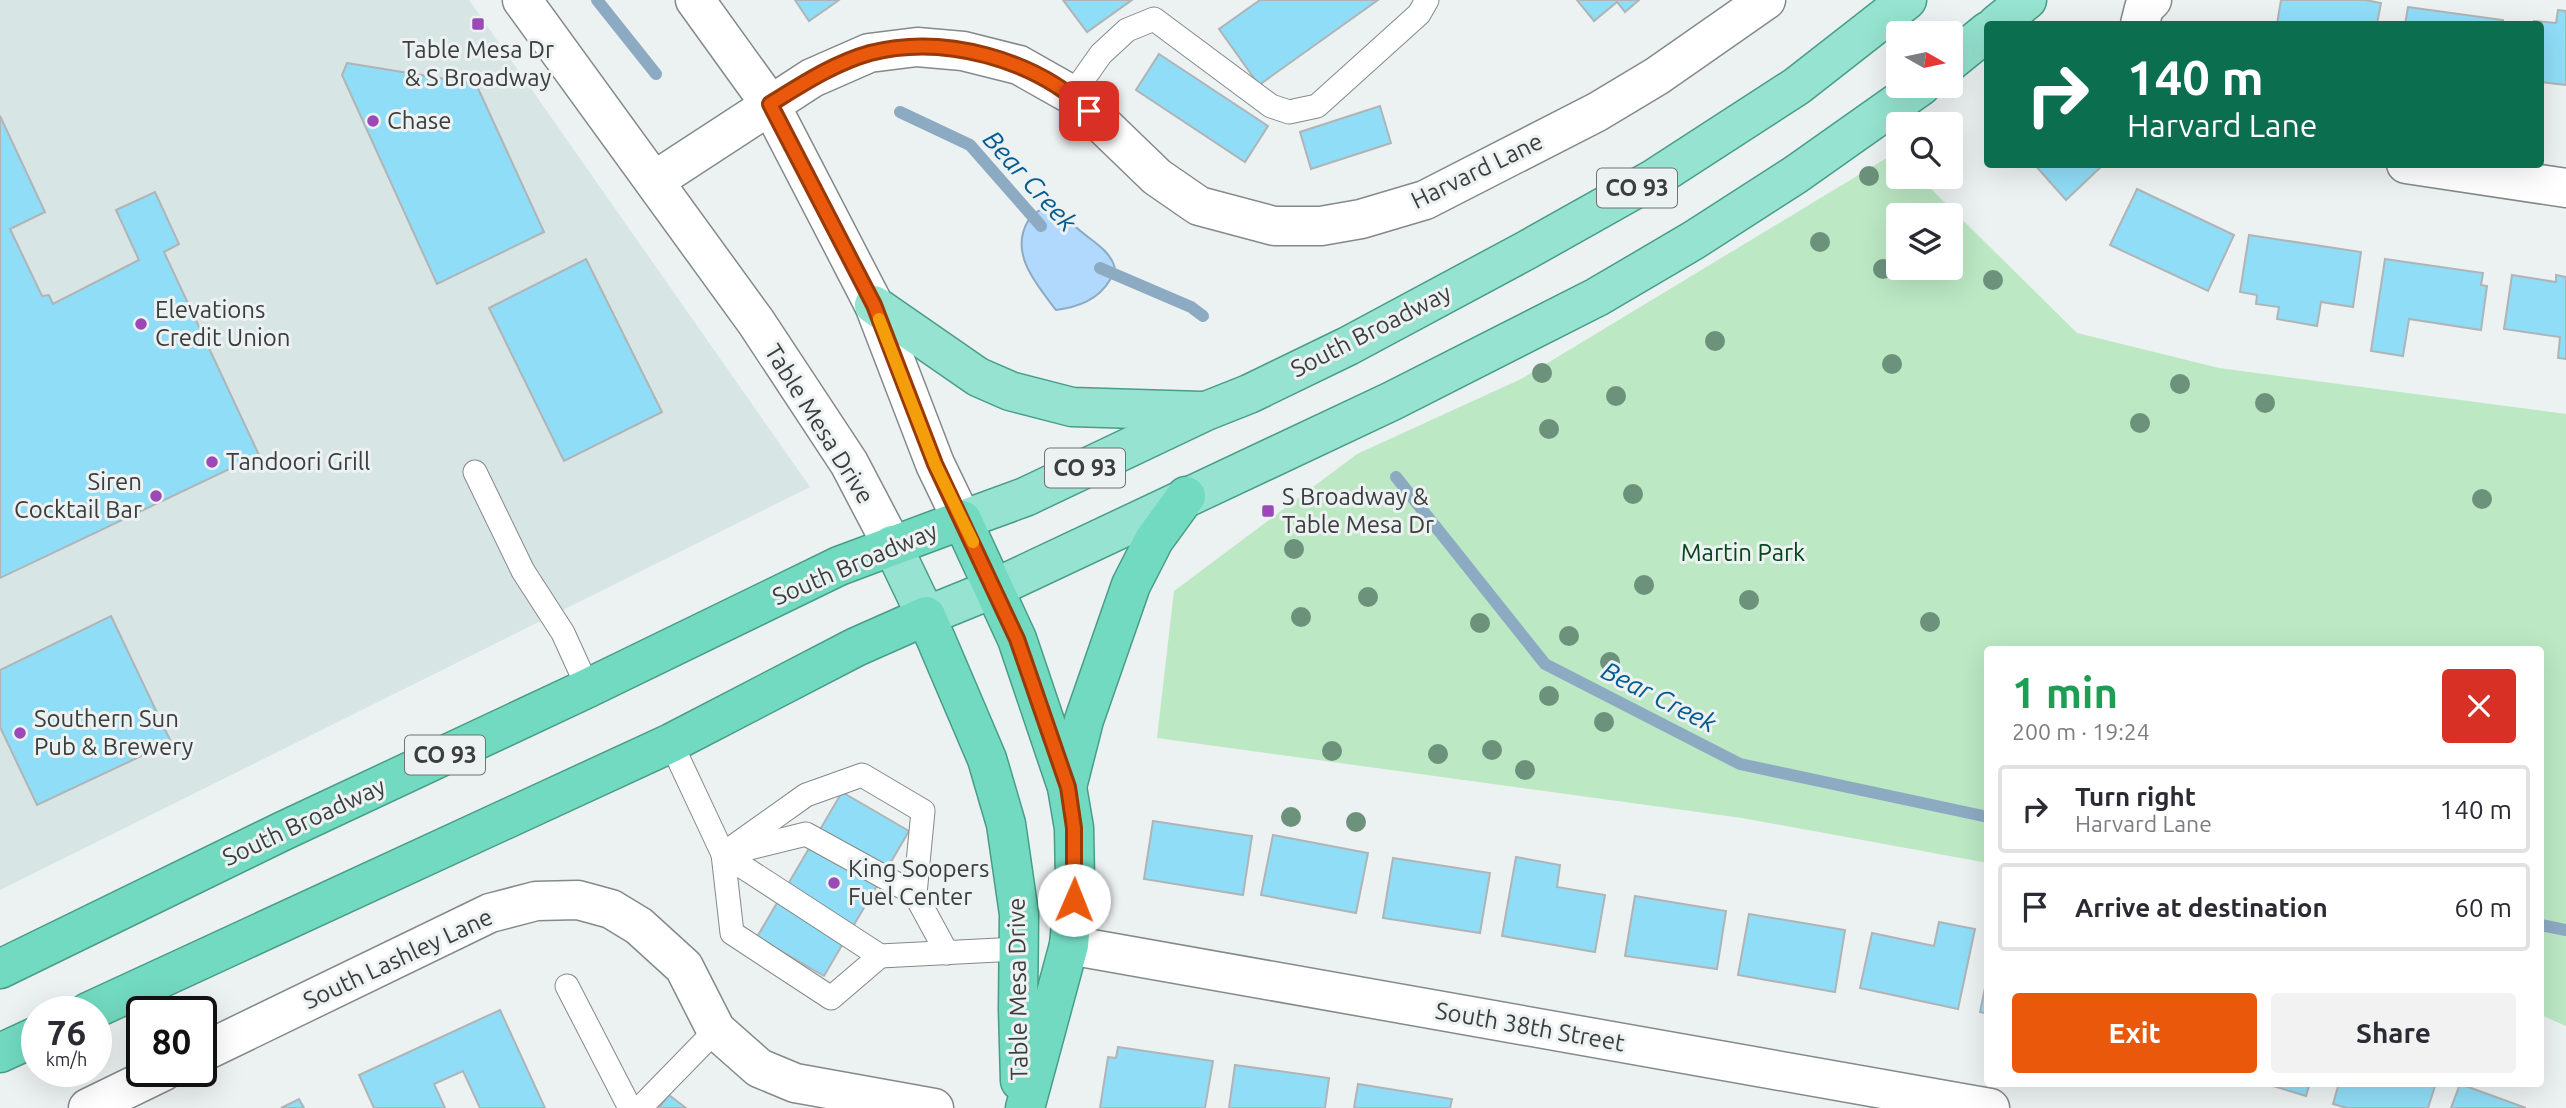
<!DOCTYPE html>
<meta charset="utf-8">
<style>
body{margin:0;font-family:Ubuntu,sans-serif;background:#f2f2f3;color:#2b2b33;height:100vh;display:flex;flex-direction:column;font-size:26px;white-space:nowrap}
*{box-sizing:border-box;margin:0}
p{font-size:23px;color:#7c7c81}
.icon{flex:none;width:38px;height:38px;fill:none;stroke:currentColor;stroke-width:2;stroke-linecap:round;stroke-linejoin:round}
.map{position:relative;flex:1;overflow:hidden}
.panel{position:absolute;left:1984px;top:646px;width:560px;height:441px;display:flex;flex-direction:column;background:#fff;border-radius:7px;box-shadow:0 7px 28px #0002}
.panel>*{flex:none}
.hud{position:absolute;left:1984px;top:21px;width:560px;height:147px;border-radius:7px;box-shadow:0 7px 28px #0002;background:#0b6e4f;color:#fff;overflow:hidden}
.needle{width:46px;rotate:99deg}
.controls{position:absolute;left:1886px;top:21px;display:grid;gap:14px}
.controls a{display:grid;place-items:center;width:77px;height:77px;border-radius:7px;background:#fff;box-shadow:0 7px 28px #0002;font-size:35px}
.speed{position:absolute;left:21px;top:996px;display:flex;gap:14px;font-size:35px;font-weight:700;text-align:center}
.speed>*{display:grid;place-content:center;width:91px;height:91px;border-radius:50%;background:#fff;box-shadow:0 7px 28px #0002;line-height:1}
.speed small{font-size:18px;font-weight:400}
.speed .limit{border:4px solid #111;border-radius:10px;background:#fff;color:#111}
.pin{position:absolute;display:grid;place-items:center;width:60px;height:60px;color:#fff;margin:-30px;border-radius:14px;box-shadow:0 4px 10px #0006}
.me{position:absolute;width:77px;margin:-38px;rotate:1deg;stroke-linejoin:round;filter:drop-shadow(0 0 5px #0008)}
.turn{display:flex;align-items:center;gap:24px;height:147px;padding:0 28px;font-size:32px}
.turn .icon{width:91px;height:91px;stroke-width:2.5}
.turn b{display:block;font-size:49px;line-height:60px}
.round{display:grid;place-items:center;flex:none;width:74px;height:74px;border-radius:7px;background:#f2f2f3}
.head{display:flex;align-items:center;justify-content:space-between;height:119px;padding:0 28px}
h1{font-size:42px;font-weight:700;line-height:52px;color:#1e9e55}
.action{display:flex;gap:14px;margin-top:auto;padding:14px 28px}
.action a{flex:1;height:80px;border-radius:7px;background:#ea580c;color:#fff;font-size:28px;font-weight:700;line-height:80px;text-align:center}
.action a+a{background:#f2f2f3;color:#2b2b33}
ul{padding:0;list-style:none}
li{display:flex;align-items:center;gap:21px;height:88px;margin:0 14px 10px;padding:0 14px;border:4px solid #e1e1e2;border-radius:7px}
li div{flex:1}
li b{display:block;font-size:26px}
li em{font-style:normal}
.map>svg:first-child{display:block}
.built{fill:#d7e5e5}
.green{fill:#bce8c4;fill-rule:evenodd}
.water{fill:#b0d9fd;stroke:#8daac3;stroke-width:2}
.lines{fill:none;stroke-linecap:round;stroke-linejoin:round}
.stream{stroke:#8daac3;stroke-width:12}
.building{fill:#90ddf7;stroke:#b0b4b6;stroke-width:2}
.service-casing{stroke:#848989;stroke-width:25}
.minor-casing{stroke:#848989;stroke-width:41}
.tertiary-casing{stroke:#848989;stroke-width:41}
.primary-casing{stroke:#489d88;stroke-width:41}
.trunk-casing{stroke:#489d88;stroke-width:41}
.service{stroke:#fff;stroke-width:23}
.minor{stroke:#fff;stroke-width:38}
.tertiary{stroke:#fff;stroke-width:38}
.primary{stroke:#95e3d0;stroke-width:38}
.trunk{stroke:#72dac0;stroke-width:38}
.tree{fill:#6c927c}
.route-casing{stroke:#983908;stroke-width:18}
.route{stroke:#ea580c;stroke-width:12}
.slow{stroke:#f59e0b;stroke-width:12}
.poi-dot{fill:#9b49b7;stroke:#ecf1f1;stroke-width:2.5}
.labels{text-anchor:middle;stroke-width:6;stroke-linejoin:round;paint-order:stroke}
.shield{fill:#ecf1f1;stroke:#717373;stroke-width:2}
.shield-label{font-size:23px;font-weight:bold;fill:#3c3d3d}
.poi-label{font-size:24px;fill:#3c3d3d;stroke:#ecf1f1;text-anchor:start}
.street-label{font-size:24px;fill:#3c3d3d;stroke:#ecf1f1}
.park-label{font-size:24px;fill:#04451c;stroke:#ecf1f1}
.water-label{font-size:26px;font-style:italic;fill:#035a90;stroke:#ecf1f1}
</style>
<div class="map">
<svg width="2566" height="1108" viewBox="0 0 2566 1108">
<rect width="100%" height="100%" fill="#ecf1f1"/>
<path class="built" d="M0,0H469L810,487L0,890Z"/>
<path class="green" d="M1895,153L1899,157V177H1919L2077,333L2219,368L2566,414V1026L2541,1015V649H1988V863L1742,818L1157,738L1174,591L1357,454L1521,379ZM1899,215H1951V268H1899Z"/>
<path class="water" d="M1051,207C1063,209 1068,219 1076,227C1087,238 1108,248 1114,265C1116,270 1113,275 1110,280C1098,300 1078,307 1056,310C1036,284 1009,253 1028,221C1033,213 1042,208 1051,207Z"/>
<g class="lines">
<g class="stream">
<path d="M597,0L656,74"/>
<path d="M900,112L970,145L1041,226"/>
<path d="M1100,268L1191,307L1203,316"/>
<path d="M1396,477L1545,664L1740,764L1988,817"/>
<path d="M2541,925L2566,930"/>
</g>
</g>
<g class="building">
<path d="M795,0H839L809,21Z"/>
<path d="M1063,0H1132L1087,32Z"/>
<path d="M1260,0H1378L1259,85L1219,29Z"/>
<path d="M1577,0H1639L1625,12L1617,2L1594,21Z"/>
<path d="M2281,0H2365L2381,3L2377,24H2277Z"/>
<path d="M2408,7L2503,20V24H2405Z"/>
<path d="M2558,10L2566,11V85L2541,82V24H2533L2534,21L2556,23Z"/>
<path d="M1159,54L1268,126L1245,162L1136,90Z"/>
<path d="M347,63L476,84L544,232L437,284L342,75Z"/>
<path d="M1380,106L1391,143L1311,169L1300,132Z"/>
<path d="M0,116L45,212L10,229L42,296L49,295L53,304L139,260L116,210L155,192L179,244L164,252L259,455L0,578Z"/>
<path d="M2034,164H2104L2066,200Z"/>
<path d="M2137,189L2234,235L2208,291L2110,245Z"/>
<path d="M2249,235L2361,252L2353,307L2321,302L2317,326L2277,319L2279,307L2256,304L2257,295L2240,292Z"/>
<path d="M586,259L662,412L564,461L489,308Z"/>
<path d="M2385,259L2483,273L2481,285L2487,286L2481,330L2409,319L2403,356L2371,351Z"/>
<path d="M2512,275L2556,282V275L2566,277V359L2558,358L2560,337L2504,329Z"/>
<path d="M111,616L171,742L37,805L0,727V670Z"/>
<path d="M842,792L909,831L824,976L757,937Z"/>
<path d="M1153,821L1252,836L1243,895L1144,879Z"/>
<path d="M1273,835L1368,853L1356,913L1261,895Z"/>
<path d="M1516,857L1560,865L1557,887L1605,895L1595,952L1502,936Z"/>
<path d="M1393,858L1490,873L1480,933L1383,918Z"/>
<path d="M1635,896L1726,911L1717,969L1625,956Z"/>
<path d="M1749,914L1845,930L1835,992L1738,975Z"/>
<path d="M1939,922L1975,929L1958,1009L1860,988L1872,933L1934,946Z"/>
<path d="M1988,973V1014L1980,1012Z"/>
<path d="M500,1010L545,1108H480L463,1071L434,1084L445,1108H374L359,1075Z"/>
<path d="M1118,1047L1213,1061L1205,1108H1100L1108,1057L1116,1058Z"/>
<path d="M1235,1065L1329,1078L1325,1108H1229Z"/>
<path d="M2263,1083H2310L2306,1096Z"/>
<path d="M2339,1083H2436L2428,1108H2347L2333,1104Z"/>
<path d="M1358,1084L1452,1099L1450,1108H1354Z"/>
<path d="M2460,1084L2526,1108H2451Z"/>
<path d="M669,1095L686,1108H659Z"/>
<path d="M299,1099L304,1108H281Z"/>
</g>
<g class="lines">
<g class="service-casing">
<g id="service">
<path d="M1072,95L1101,54L1127,30L1154,19L1271,106L1289,112L1317,106L1419,14L1427,0"/>
<path d="M475,472L523,571L563,633L588,688"/>
<path d="M671,743L723,854L880,956L1018,949"/>
<path d="M737,851L806,834L915,894L947,953"/>
<path d="M723,854L806,795L862,775L923,811L915,894"/>
<path d="M723,854L732,933L831,998L880,956"/>
<path d="M567,986L630,1108"/>
<path d="M640,1108L716,1030"/>
</g>
</g>
<g class="minor-casing">
<g id="minor">
<path d="M2140,24L2144,8L2152,0"/>
<path d="M2406,164L2566,188"/>
<path d="M654,181L812,78L869,53L917,47L963,51L1019,65L1072,95L1157,177L1199,206L1274,226H1321L1361,219L1425,200L1597,112L1657,76L1766,0"/>
<path d="M1069,945L1990,1108"/>
<path d="M201,1053L490,913L536,901L578,900L611,909L639,926L684,967L716,1030L759,1068L795,1083L934,1108"/>
<path d="M88,1108L164,1071"/>
</g>
</g>
<g class="tertiary-casing">
<g id="tertiary">
<path d="M522,0L756,322L849,463L892,545"/>
<path d="M695,0L770,104L874,305L935,464L962,520"/>
</g>
</g>
<g class="primary-casing">
<g id="primary">
<path d="M1997,24L2027,0"/>
<path d="M1951,61L1988,31"/>
<path d="M874,305L978,377L1010,391L1072,407L1201,411"/>
<path d="M962,520L1025,497L1206,411L1249,394L1348,346L1525,251L1655,178L1797,86L1907,0"/>
<path d="M892,545L926,616L995,588L1392,401L1597,297L1694,240L1795,175L1921,86"/>
</g>
</g>
<g class="trunk-casing">
<g id="trunk">
<path d="M1067,787L1084,720L1131,585L1154,540L1186,496"/>
<path d="M0,969L283,831L588,688L839,566L962,520L1017,639L1067,787L1074,828L1075,881L1069,945L1025,1108"/>
<path d="M88,1012L671,743L856,647L926,616L987,759L1006,824L1019,914L1018,1009L1020,1081"/>
<path d="M0,1053L37,1036"/>
</g>
</g>
<use href="#service" class="service"/>
<use href="#minor" class="minor"/>
<use href="#tertiary" class="tertiary"/>
<use href="#primary" class="primary"/>
<use href="#trunk" class="trunk"/>
</g>
<g class="tree">
<circle cx="1869" cy="176" r="10"/>
<circle cx="1820" cy="242" r="10"/>
<circle cx="1883" cy="269" r="10"/>
<circle cx="1993" cy="280" r="10"/>
<circle cx="1715" cy="341" r="10"/>
<circle cx="1892" cy="364" r="10"/>
<circle cx="1542" cy="373" r="10"/>
<circle cx="2180" cy="384" r="10"/>
<circle cx="1616" cy="396" r="10"/>
<circle cx="2265" cy="403" r="10"/>
<circle cx="2140" cy="423" r="10"/>
<circle cx="1549" cy="429" r="10"/>
<circle cx="1633" cy="494" r="10"/>
<circle cx="2482" cy="499" r="10"/>
<circle cx="1294" cy="549" r="10"/>
<circle cx="1644" cy="585" r="10"/>
<circle cx="1368" cy="597" r="10"/>
<circle cx="1749" cy="600" r="10"/>
<circle cx="1301" cy="617" r="10"/>
<circle cx="1930" cy="622" r="10"/>
<circle cx="1480" cy="623" r="10"/>
<circle cx="1569" cy="636" r="10"/>
<circle cx="1610" cy="662" r="10"/>
<circle cx="1549" cy="696" r="10"/>
<circle cx="1604" cy="722" r="10"/>
<circle cx="1492" cy="750" r="10"/>
<circle cx="1332" cy="751" r="10"/>
<circle cx="1438" cy="754" r="10"/>
<circle cx="1525" cy="770" r="10"/>
<circle cx="1291" cy="817" r="10"/>
<circle cx="1356" cy="822" r="10"/>
</g>
<g class="lines">
<g class="route-casing">
<path id="route" d="M1074,900V828L1068,787L1017,639L935,464L874,305L770,104C801,85 834,63 870,53C944,34 1034,59 1089,111"/>
</g>
<use href="#route" class="route"/>
<path class="slow" d="M879,319L935,464L973,542"/>
</g>
<g class="poi-dot">
<rect x="471" y="17" width="14" height="14" rx="3.5"/>
<circle cx="373" cy="121" r="7"/>
<circle cx="141" cy="324" r="7"/>
<circle cx="212" cy="462" r="7"/>
<circle cx="156" cy="496" r="7"/>
<rect x="1261" y="504" width="14" height="14" rx="3.5"/>
<circle cx="20" cy="733" r="7"/>
<circle cx="834" cy="883" r="7"/>
</g>
<g class="labels">
<g class="shield">
<rect x="1597" y="168.5" width="80" height="39" rx="5"/>
<rect x="1045" y="448.5" width="80" height="39" rx="5"/>
<rect x="405" y="735.5" width="80" height="39" rx="5"/>
</g>
<g class="shield-label">
<text x="1637" y="196">CO 93</text>
<text x="1085" y="476">CO 93</text>
<text x="445" y="763">CO 93</text>
</g>
<g class="poi-label">
<text x="478" y="58" text-anchor="middle">Table Mesa Dr<tspan x="478" dy="28">&amp; S Broadway</tspan></text>
<text x="387" y="129">Chase</text>
<text x="155" y="318">Elevations<tspan x="155" dy="28">Credit Union</tspan></text>
<text x="226" y="470">Tandoori Grill</text>
<text x="142" y="490" text-anchor="end">Siren<tspan x="142" dy="28">Cocktail Bar</tspan></text>
<text x="1282" y="505">S Broadway &amp;<tspan x="1282" dy="28">Table Mesa Dr</tspan></text>
<text x="34" y="727">Southern Sun<tspan x="34" dy="28">Pub &amp; Brewery</tspan></text>
<text x="848" y="877">King Soopers<tspan x="848" dy="28">Fuel Center</tspan></text>
</g>
<g class="street-label">
<text transform="translate(1477 171) rotate(-26)" y="8">Harvard Lane</text>
<text transform="translate(1371 331) rotate(-27)" y="8">South Broadway</text>
<text transform="translate(819 424) rotate(58)" y="8">Table Mesa Drive</text>
<text transform="translate(855 564) rotate(-23)" y="8">South Broadway</text>
<text transform="translate(304 822) rotate(-25)" y="8">South Broadway</text>
<text transform="translate(398 959) rotate(-25)" y="8">South Lashley Lane</text>
<text transform="translate(1018 989) rotate(-91)" y="8">Table Mesa Drive</text>
<text transform="translate(1530 1027) rotate(10)" y="8">South 38th Street</text>
</g>
<g class="park-label">
<text x="1743" y="561">Martin Park</text>
</g>
<g class="water-label">
<text transform="translate(1030 181) rotate(48)" y="9">Bear Creek</text>
<text transform="translate(1659 697) rotate(27)" y="9">Bear Creek</text>
</g>
</g>
</svg>
<div class="controls">
<a><svg class="needle" viewBox="-14 -14 28 28"><path d="M0-13l5 13h-10z" fill="#e53935"/><path d="M0 13l5-13h-10z" fill="#7c7c81"/></svg></a>
<a><svg class="icon" aria-label="search" viewBox="0 0 24 24"><circle cx="10" cy="10" r="6"/><path d="M15 15l6 6"/></svg></a>
<a><svg class="icon" aria-label="layers" viewBox="0 0 24 24"><path d="M12 4l9 5-9 5-9-5zM3 14l9 5 9-5"/></svg></a>
</div>
<div class="speed"><div>76<small>km/h</small></div><div class="limit">80</div></div>
<div class="pin" style="left:1089px;top:111px;background:#d93025"><svg class="icon" aria-label="arrive" viewBox="0 0 24 24"><path d="M6 21V4h12l-3 4 3 4H6"/></svg></div>
<svg class="me" style="left:1074px;top:900px" viewBox="-20 -20 40 40"><circle r="19" fill="#fff"/><path d="M0-13L10 11 0 6-10 11z" fill="#ea580c"/></svg>
<div class="hud">
<div class="turn"><svg class="icon" aria-label="right" viewBox="0 0 24 24"><path d="M7 20v-9h11M14 6l5 5-5 5"/></svg><div><b>140 m</b>Harvard Lane</div></div>
</div>
<section class="panel">
<div class="head"><div><h1>1 min</h1><p>200 m · 19:24</p></div><a class="round" style="background:#d93025;color:#fff"><svg class="icon" aria-label="close" viewBox="0 0 24 24"><path d="M6 6l12 12M18 6L6 18"/></svg></a></div>
<ul>
<li><svg class="icon" aria-label="right" viewBox="0 0 24 24"><path d="M7 20v-9h11M14 6l5 5-5 5"/></svg><div><b>Turn right</b><p>Harvard Lane</p></div><em>140 m</em></li>
<li><svg class="icon" aria-label="arrive" viewBox="0 0 24 24"><path d="M6 21V4h12l-3 4 3 4H6"/></svg><div><b>Arrive at destination</b></div><em>60 m</em></li>
</ul>
<div class="action"><a>Exit</a><a>Share</a></div>
</section>
</div>
